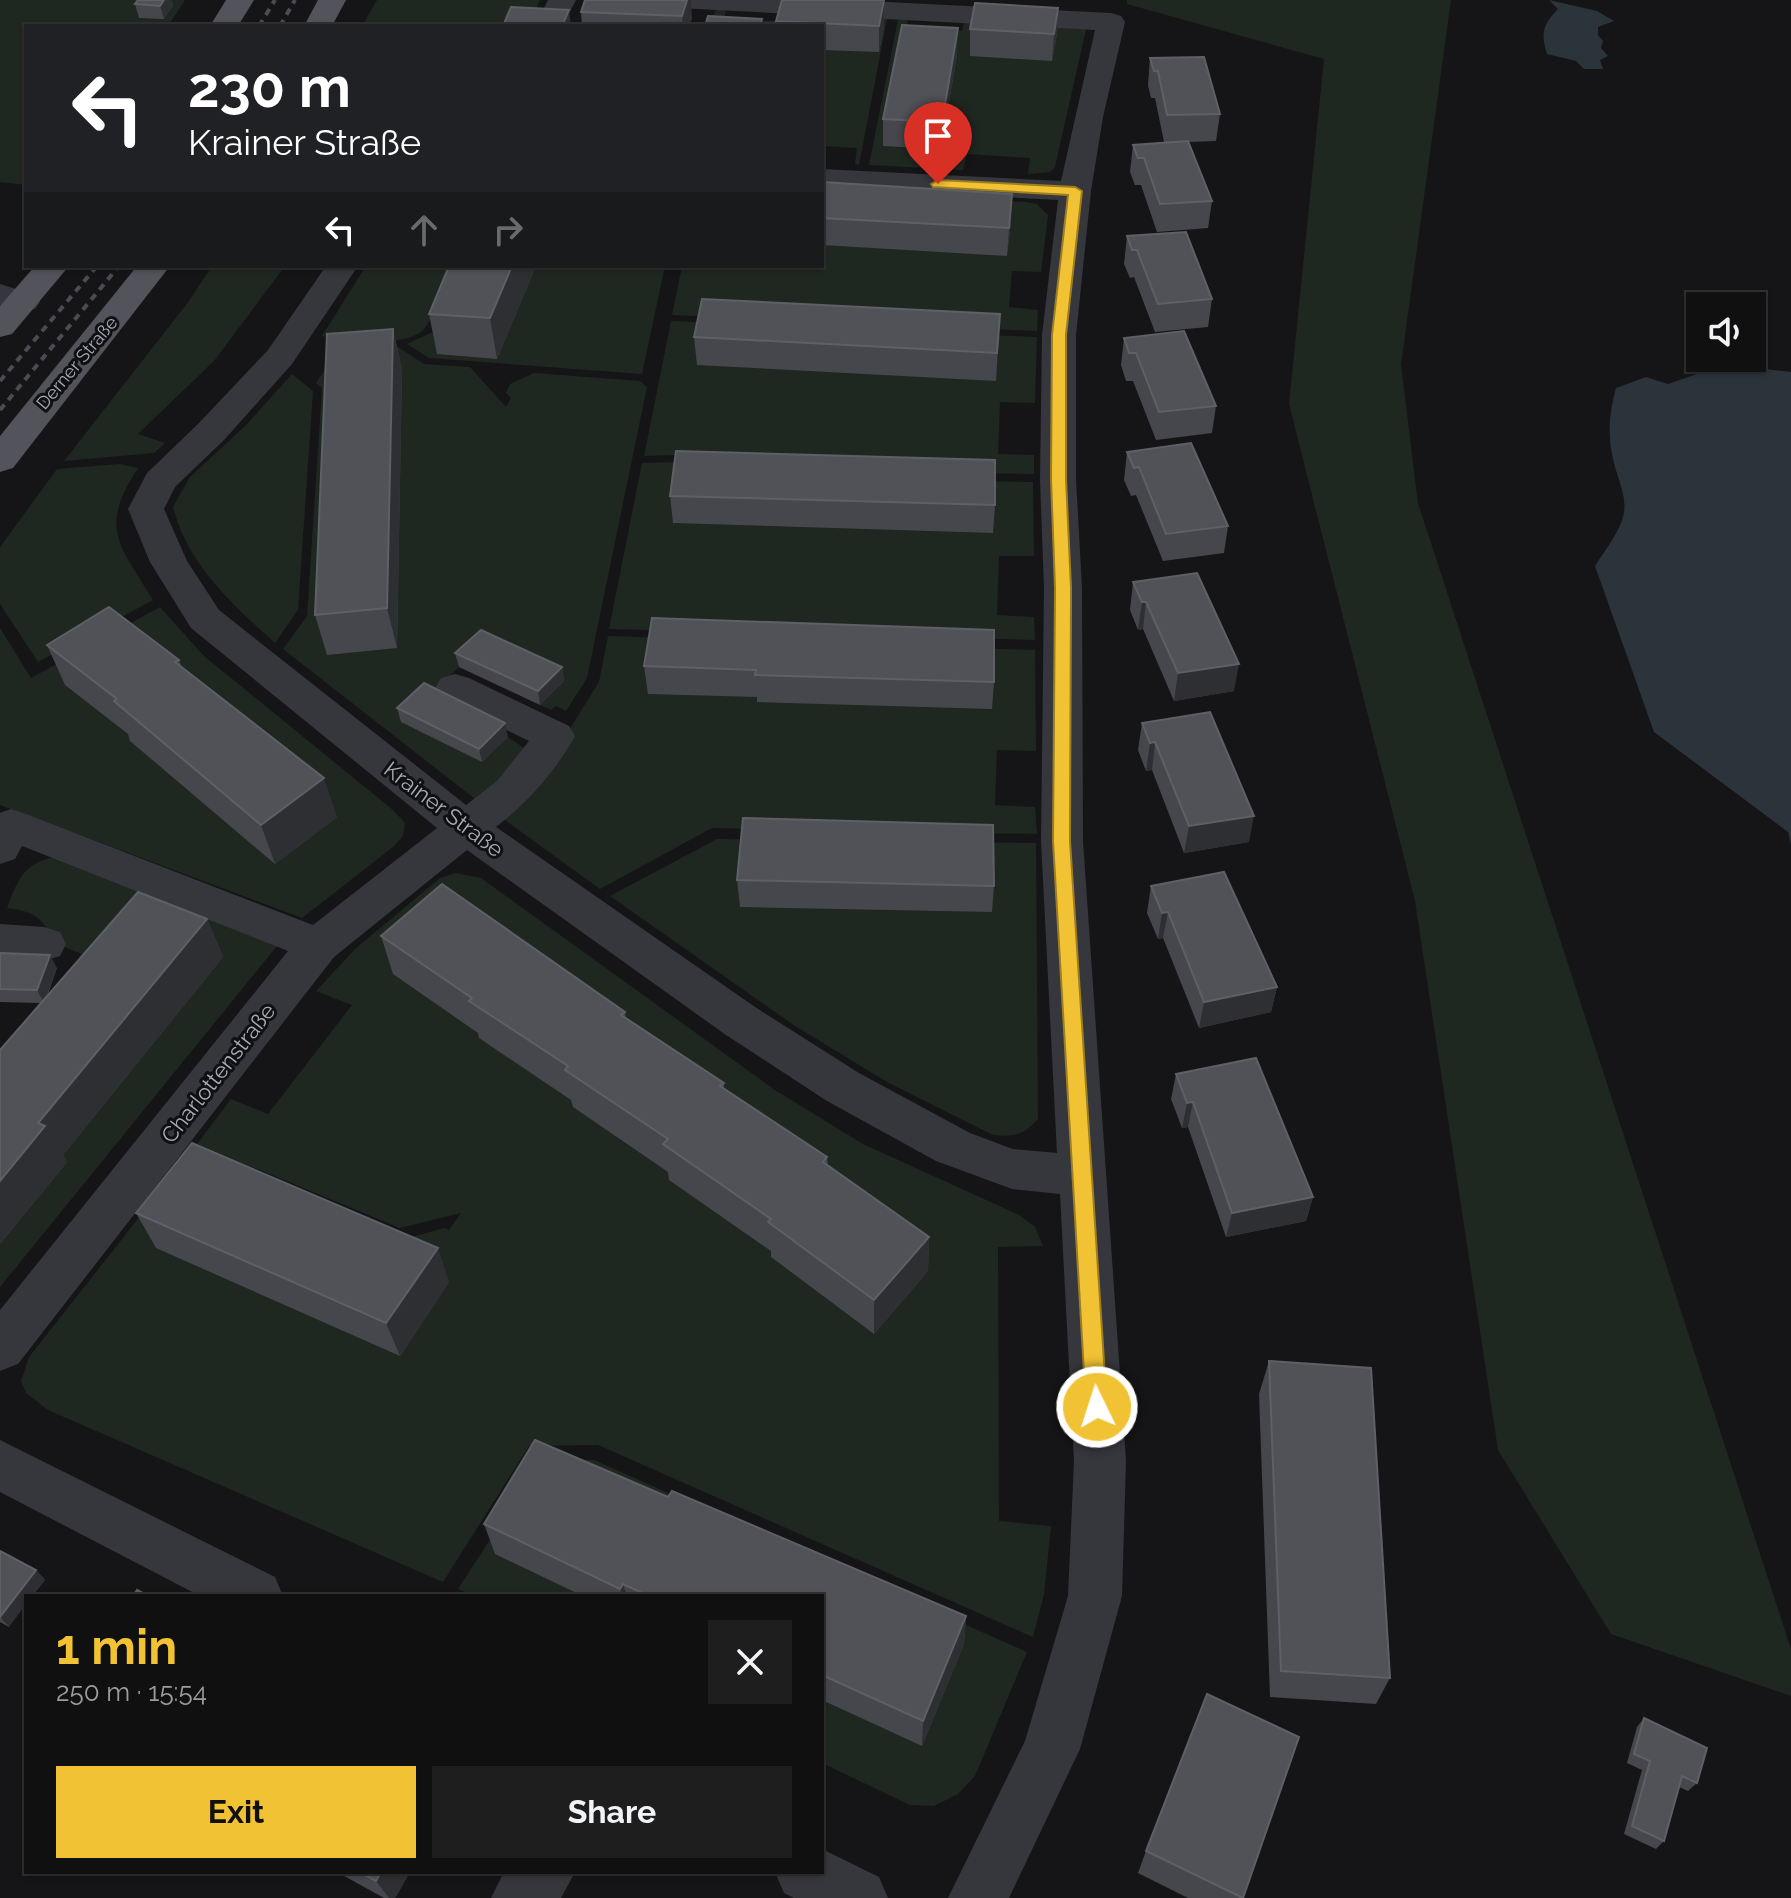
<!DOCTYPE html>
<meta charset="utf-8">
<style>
body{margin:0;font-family:Raleway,sans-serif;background:#1e1e1f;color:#f1f3f6;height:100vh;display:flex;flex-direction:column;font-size:30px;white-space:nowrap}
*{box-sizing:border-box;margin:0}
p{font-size:26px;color:#9c9d9f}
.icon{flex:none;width:44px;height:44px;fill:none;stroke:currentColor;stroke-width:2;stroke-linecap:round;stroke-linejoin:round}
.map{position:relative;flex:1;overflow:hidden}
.panel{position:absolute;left:24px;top:1594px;width:800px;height:280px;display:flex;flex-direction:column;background:#101011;border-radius:0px;box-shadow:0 2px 6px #0004,0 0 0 2px #303031}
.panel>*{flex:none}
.hud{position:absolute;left:24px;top:24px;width:800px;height:244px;border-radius:0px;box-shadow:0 2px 6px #0004,0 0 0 2px #303031;background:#202124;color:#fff;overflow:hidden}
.buttons{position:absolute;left:1686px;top:292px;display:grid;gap:16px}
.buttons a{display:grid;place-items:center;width:80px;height:80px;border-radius:0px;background:#101011;box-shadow:0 2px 6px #0004,0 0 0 2px #303031;font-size:40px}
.pin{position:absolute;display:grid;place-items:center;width:68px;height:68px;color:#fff;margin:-82px -34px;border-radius:50% 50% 50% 0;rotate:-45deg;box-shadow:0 0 8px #0007}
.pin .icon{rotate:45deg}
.me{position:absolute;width:88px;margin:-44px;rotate:356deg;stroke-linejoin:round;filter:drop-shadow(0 0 6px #0008)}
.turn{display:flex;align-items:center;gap:28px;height:168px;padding:0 32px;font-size:36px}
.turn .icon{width:104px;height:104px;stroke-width:2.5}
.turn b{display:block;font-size:56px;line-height:68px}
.lanes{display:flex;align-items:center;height:76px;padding:0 32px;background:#0003;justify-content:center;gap:40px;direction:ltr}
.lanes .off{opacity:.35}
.round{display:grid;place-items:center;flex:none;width:84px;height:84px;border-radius:0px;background:#1e1e1f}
.head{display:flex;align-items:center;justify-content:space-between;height:136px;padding:0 32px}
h1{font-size:48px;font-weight:700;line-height:60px;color:#f1c233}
.primary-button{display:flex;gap:16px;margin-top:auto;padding:16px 32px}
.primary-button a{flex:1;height:92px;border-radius:0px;background:#f1c233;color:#111;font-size:32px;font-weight:700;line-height:92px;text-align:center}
.primary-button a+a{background:#1e1e1f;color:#f1f3f6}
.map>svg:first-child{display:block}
.green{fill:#1f2721}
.water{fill:#2b333b}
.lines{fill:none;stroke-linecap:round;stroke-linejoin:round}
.minor{fill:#36373c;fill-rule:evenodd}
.major{fill:#52535b;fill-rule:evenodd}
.rail{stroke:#4b4c53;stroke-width:4;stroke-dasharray:7 6;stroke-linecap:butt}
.wall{fill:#46474c}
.shaded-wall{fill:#2e2f32}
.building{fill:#515258;stroke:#5e6066;stroke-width:2}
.route{fill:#f1c233;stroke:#9d7e21;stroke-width:2}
.labels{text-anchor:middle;stroke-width:6;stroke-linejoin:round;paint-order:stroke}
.far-street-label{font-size:18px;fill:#a7abb7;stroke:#101012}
.street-label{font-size:22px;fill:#a7abb7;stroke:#101012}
</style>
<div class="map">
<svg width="1791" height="1898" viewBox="0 0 1791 1898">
<rect width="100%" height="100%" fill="#151517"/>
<g class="green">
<path d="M0,0H185L168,26H26V185L0,182Z"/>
<path d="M377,0H540L535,12L504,26H362Z"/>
<path d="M1127,0H1451L1401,365L1418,503L1791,1649V1696L1611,1634L1498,1450L1415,901L1289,404L1324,59L1127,4Z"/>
<path d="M718,5L727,6L724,19L776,21L888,14L859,165L855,164L857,148L822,146V26H709Z"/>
<path d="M899,14L909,15L906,28L962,31L965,18L1087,25L1055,167L1050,172L1028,174L1030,158L967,154L963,170L869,165Z"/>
<path d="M822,190L1026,202L1037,204L1048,215L1041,272L1012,271L1009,307L1038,310L1037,331L672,315L682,266H822Z"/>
<path d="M212,266H285L214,361L138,434L165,443L154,453L64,461L189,301Z"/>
<path d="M366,266H451C444,282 435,316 424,329C408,348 344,341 322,336Z"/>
<path d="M462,266H665L642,374L429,358L407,344L433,332Z"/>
<path d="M671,321L1037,337L1035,403L1000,402L998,454L1034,455V474L707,468L677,455L644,456Z"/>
<path d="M395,345L424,364L470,367L506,407L511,398L506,393L510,384L534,373L640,381L647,387L587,678L566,711L556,706L551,710L540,705L563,681L459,667L428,697L482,762L508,737L530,752L498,786L475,799L283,649L307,616L322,388L316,383L340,347Z"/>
<path d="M292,374L313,391L298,610L275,643C232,604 188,565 173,507L190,477L246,425Z"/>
<path d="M675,462L705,475L1033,482L1034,556H999L997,615L1034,617L1035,640L609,629L642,463Z"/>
<path d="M120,464L138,468C98,529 120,545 153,600L38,662L0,604V547L57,469Z"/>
<path d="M160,607L204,656L393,810L405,823L403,836L393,847L302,918L0,805V628L31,678Z"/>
<path d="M608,636L1035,650L1036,751L997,750L995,805L1035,807L1037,834L712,828L600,889L505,820L518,793L551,759L599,682Z"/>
<path d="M717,839L1036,843L1038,1119C1024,1135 1014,1137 993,1135L887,1082L795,1026L610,896Z"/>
<path d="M55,857L154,895L98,961L43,938L46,927C37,913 23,910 7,908C18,880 23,863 55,857Z"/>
<path d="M455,873L481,878L775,1090L863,1144L1019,1215L1035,1227L1043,1246L998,1247L999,1521L1051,1526L1044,1595L1033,1637L598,1445L529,1446L443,1582L48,1410L26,1393L21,1381L29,1357L189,1154L401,1240L444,1228L449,1230L461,1213L400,1228L197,1144L231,1099L268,1114L352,1005L316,991L355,949L440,878Z"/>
<path d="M168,900L277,946L0,1287V1097Z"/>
<path d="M594,1460L1027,1652L975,1776L958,1794L934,1806L910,1805L822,1763V1596H473L458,1589L541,1461Z"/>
</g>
<g class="water">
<path d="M1549,0L1597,11L1614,21L1598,27V35L1603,41L1601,48L1608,56L1600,60L1603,69H1584L1576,61L1547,54C1541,32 1542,26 1558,9Z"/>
<path d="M1717,367H1748L1791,372V845L1788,832L1654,732L1595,566C1603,553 1615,538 1621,523C1630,501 1619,484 1614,463C1607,437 1609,413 1616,388L1646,377L1668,384Z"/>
</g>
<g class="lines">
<g class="minor">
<path d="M548,0H576L563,25L547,26L539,19Z"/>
<path d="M664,0H846L1111,13L1121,16L1125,22L1103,117L1091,191L1076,335V479L1082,588L1083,841L1126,1461L1122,1596L1080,1749L1009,1898H948L1025,1741L1068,1596L1074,1461L1060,1194L1012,1189L936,1161L827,1101L726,1035L467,850L334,957L18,1364L0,1371V1310L288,951L22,846L15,859L0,864V813L11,809L26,814L313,925L437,828L191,628L150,562L128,509L147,473L198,424L268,350L326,266H358L292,364L224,440L175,487L164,509L187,561L219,610L466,805L497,781L529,741L441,698L435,688L441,678L455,674L469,678L569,726L575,736C555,772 528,802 496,827L758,1009L859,1073L970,1133L1013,1149L1057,1153L1041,841L1044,588L1040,479L1042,335L1058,200L822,187V169L1061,181L1095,30L678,8L668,6Z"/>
<path d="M0,284L35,295L40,302L35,309L23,312L0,305Z"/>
<path d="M0,924L44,927L60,932L66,944L60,956L44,961L0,958Z"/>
<path d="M0,1440L275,1577L283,1596H200L0,1492Z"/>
<path d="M822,1849L879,1877L888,1898H794L784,1893L775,1872H822Z"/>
<path d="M504,1872H575L561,1898H491Z"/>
</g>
<g class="major">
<path d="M226,0H254L238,26H210Z"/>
<path d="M318,0H346L332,26H304Z"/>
<path d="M35,266H69L12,334L0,337V306Z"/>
<path d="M137,266H170L13,468L0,472V436Z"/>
</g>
<g class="rail">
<path d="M259,26L275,0"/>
<path d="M280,26L295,0"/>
<path d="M0,381L97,266"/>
<path d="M0,410L119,266"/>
</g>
</g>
<g class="wall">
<path d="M138,0H171L173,5L164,19L139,18L135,4Z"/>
<path d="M782,0L884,26L879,52L822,50V26H776V21Z"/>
<path d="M1058,8L1057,34L1052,61L970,56V29Z"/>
<path d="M581,12L692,17L690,26H582Z"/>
<path d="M957,55L941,149L883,146V119Z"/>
<path d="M1150,58L1220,114L1216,141L1189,142L1212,201L1208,228L1157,232L1141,185H1135L1130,172L1133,145L1164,142L1155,98H1151L1148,85Z"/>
<path d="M822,182L1011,221L1007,256L822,245Z"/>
<path d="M1127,236L1212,299L1208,327L1155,332L1134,277L1130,278L1124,264Z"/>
<path d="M449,266H536L497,359L437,354L429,314Z"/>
<path d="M1000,314L996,381L697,365L694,337Z"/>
<path d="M393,329L402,370L397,648L327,655L315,615Z"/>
<path d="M1124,338L1216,406L1212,433L1156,440L1133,381H1126L1121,365Z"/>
<path d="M1127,452L1228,526L1224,553L1163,561L1136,495L1131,496L1124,480Z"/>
<path d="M670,496L995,505L993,533L673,523Z"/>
<path d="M1133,582L1234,691L1174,701L1143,629L1138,630L1130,610Z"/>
<path d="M652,618L994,682L992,709L757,702V697L648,694L644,666Z"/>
<path d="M47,645L179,660L182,668L337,817L275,864L130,741L128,734L65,685Z"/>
<path d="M455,653L562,667L564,681L540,705L459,667Z"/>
<path d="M397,708L508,737L482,762L401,722Z"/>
<path d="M1142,723L1249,842L1184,853L1152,770L1146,771L1138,750Z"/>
<path d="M737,880L994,886L992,912L740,907Z"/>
<path d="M1151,886L1277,987L1271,1012L1199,1028L1163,938L1158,939L1147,913Z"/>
<path d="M207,919L223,957L63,1155L67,1162L0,1244V1050L41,1003L0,1002V953L57,968L47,997Z"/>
<path d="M381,936L625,1012L626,1018L724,1083V1089L827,1157L828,1165L929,1237L928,1271L874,1334L771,1257V1251L669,1180L668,1172L573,1107L571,1100L479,1038L478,1033L393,974Z"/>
<path d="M1176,1074L1313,1197L1306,1221L1226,1237L1188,1127L1182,1128L1171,1099Z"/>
<path d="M136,1213L449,1282L400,1356L156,1248Z"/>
<path d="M1269,1361L1390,1678L1376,1704L1270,1697L1259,1394Z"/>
<path d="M535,1440L668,1497L672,1491L966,1616L964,1644L922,1746L822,1700V1596H583L495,1554L484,1524Z"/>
<path d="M0,1551L36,1570L45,1580L32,1596H26L9,1627L0,1622Z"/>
<path d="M1644,1718L1697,1783L1688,1791L1679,1787L1664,1841L1656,1849L1624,1834L1642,1770L1627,1763L1637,1727Z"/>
<path d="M1146,1851L1243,1898H1188L1138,1873Z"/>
<path d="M337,1872H410L395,1898H384Z"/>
</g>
<g class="shaded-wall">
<path d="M164,0H171L173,5L164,19L160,6Z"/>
<path d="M687,0H691L692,17L690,26H683L682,16Z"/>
<path d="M884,0V26L879,52V26Z"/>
<path d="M1058,8L1057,34L1052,61L1054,34Z"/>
<path d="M569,10L571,26H562Z"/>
<path d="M958,28L957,55L941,149L942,122Z"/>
<path d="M1012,194L1011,221L1007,256L1009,228Z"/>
<path d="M512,266H536L497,359L490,318Z"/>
<path d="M393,329L402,370L397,648L387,608Z"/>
<path d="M1142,602H1146L1143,629L1138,630Z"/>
<path d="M1239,664L1234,691L1174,701L1178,673Z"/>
<path d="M562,667L564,681L540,705L538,691Z"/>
<path d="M505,723L508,737L482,762L479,749Z"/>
<path d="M1155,742L1152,770L1146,771L1150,743Z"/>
<path d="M324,778L337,817L275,864L261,825Z"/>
<path d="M1254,816L1249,842L1184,853L1189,826Z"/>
<path d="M1168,912L1163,938L1158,939L1162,913Z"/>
<path d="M207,919L223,957L63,1155L67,1162L0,1244V1181L38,1123Z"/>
<path d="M50,955L57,968L44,1003L37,990Z"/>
<path d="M1277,987L1271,1012L1199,1028L1204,1002Z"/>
<path d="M1193,1102L1188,1127L1182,1128L1187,1103Z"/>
<path d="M1313,1197L1306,1221L1226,1237L1232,1213Z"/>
<path d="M929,1237L928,1271L874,1334V1300Z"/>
<path d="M438,1248L449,1282L400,1356L386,1323Z"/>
<path d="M36,1570L45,1580L32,1596H26V1604L9,1627L0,1617Z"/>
<path d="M623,1584L627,1596H622L620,1589Z"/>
<path d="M966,1616L964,1644L922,1746L923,1721Z"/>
<path d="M381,1872H410L395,1898H389L376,1881Z"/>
</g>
<g class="building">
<path d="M138,0H164L160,6L135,4Z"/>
<path d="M585,0H687L682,16L581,12Z"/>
<path d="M782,0H884L879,26L776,21Z"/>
<path d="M975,3L1058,8L1054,34L970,29Z"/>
<path d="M511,7L569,10L562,26H503Z"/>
<path d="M708,16L762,19L760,26H705Z"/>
<path d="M902,25L958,28L942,122L883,119Z"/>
<path d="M1204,57L1220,114L1167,115L1158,71H1154L1150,58Z"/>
<path d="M1188,141L1212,201L1160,204L1144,158H1138L1133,145Z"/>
<path d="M822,182L1012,194L1009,228L822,218Z"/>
<path d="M1186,232L1212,299L1158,304L1137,250H1132L1127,236Z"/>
<path d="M449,266H512L490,318L429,314Z"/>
<path d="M702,299L1000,314L997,353L694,337Z"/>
<path d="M393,329L387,608L315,615L327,334Z"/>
<path d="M1184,331L1216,406L1159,412L1136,353H1129L1124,338Z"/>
<path d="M1191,443L1228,526L1166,534L1139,467L1134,468L1127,452Z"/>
<path d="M676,451L995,460V505L670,496Z"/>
<path d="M1197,573L1239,664L1178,673L1146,602H1142L1133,582Z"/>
<path d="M109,607L179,660L175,662L324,778L261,825L114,701L117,699L47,645Z"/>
<path d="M652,618L994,630V682L755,675L756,670L644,666Z"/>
<path d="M481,630L562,667L538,691L455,653Z"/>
<path d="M424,683L505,723L479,749L397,708Z"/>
<path d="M1210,712L1254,816L1189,826L1155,742L1150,743L1142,723Z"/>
<path d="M743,818L993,825L994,886L737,880Z"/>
<path d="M1224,872L1277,987L1204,1002L1168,912L1162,913L1151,886Z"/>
<path d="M442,884L625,1012L621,1015L724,1083L720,1086L827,1157L823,1162L929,1237L874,1300L768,1222L771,1219L663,1144L668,1139L565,1070L568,1066L469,1001L472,998L381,936Z"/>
<path d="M138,892L207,919L38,1123L45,1126L0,1181V1050Z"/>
<path d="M0,953L50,955L37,990L0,989Z"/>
<path d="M1256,1058L1313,1197L1232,1213L1193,1102L1187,1103L1176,1074Z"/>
<path d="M192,1143L438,1248L386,1323L136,1213Z"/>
<path d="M1269,1361L1371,1368L1390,1678L1281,1671Z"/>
<path d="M535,1440L668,1497L672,1491L966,1616L923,1721L822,1675V1596H649L623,1584L620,1589L484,1524Z"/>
<path d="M0,1551L36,1570L0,1617Z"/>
<path d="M137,1590L148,1596H133Z"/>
<path d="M1207,1694L1299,1737L1243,1898L1146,1851Z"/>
<path d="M1644,1718L1707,1748L1697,1783L1682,1776L1664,1841L1632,1826L1650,1761L1634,1754Z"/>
<path d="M360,1872H381L376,1881Z"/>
</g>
<path class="route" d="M938,180L1075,187L1082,191L1066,335V479L1071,588L1070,841L1107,1407L1104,1414L1097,1416L1089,1414L1086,1407L1053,841L1055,588L1051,479L1052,335L1068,195L933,187L931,184Z"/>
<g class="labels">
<g class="far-street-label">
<text transform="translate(77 363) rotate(-50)" y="6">Derner Straße</text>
</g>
<g class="street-label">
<text transform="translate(444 809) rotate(37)" y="8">Krainer Straße</text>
<text transform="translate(218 1073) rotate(-52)" y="8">Charlottenstraße</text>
</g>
</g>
</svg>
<div class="buttons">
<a><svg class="icon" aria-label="sound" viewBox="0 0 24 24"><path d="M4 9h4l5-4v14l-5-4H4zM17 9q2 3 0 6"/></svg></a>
</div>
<div class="pin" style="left:938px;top:184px;background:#d93025"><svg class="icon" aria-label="arrive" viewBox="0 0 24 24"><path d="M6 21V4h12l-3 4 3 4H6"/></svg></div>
<svg class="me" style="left:1097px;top:1407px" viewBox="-20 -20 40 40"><circle r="17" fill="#f1c233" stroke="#fff" stroke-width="3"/><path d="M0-11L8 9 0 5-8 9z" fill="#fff"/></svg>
<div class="hud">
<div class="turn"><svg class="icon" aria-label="left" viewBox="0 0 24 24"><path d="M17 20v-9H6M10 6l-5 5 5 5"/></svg><div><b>230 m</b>Krainer Straße</div></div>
<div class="lanes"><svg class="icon" aria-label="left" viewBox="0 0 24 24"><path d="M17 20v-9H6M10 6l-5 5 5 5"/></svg><svg class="icon off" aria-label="ahead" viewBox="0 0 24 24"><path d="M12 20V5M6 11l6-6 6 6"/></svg><svg class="icon off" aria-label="right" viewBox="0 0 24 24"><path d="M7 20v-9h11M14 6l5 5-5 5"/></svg></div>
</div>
<section class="panel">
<div class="head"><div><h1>1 min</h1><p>250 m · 15:54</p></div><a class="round"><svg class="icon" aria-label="close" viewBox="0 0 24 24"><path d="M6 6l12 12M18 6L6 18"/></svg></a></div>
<div class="primary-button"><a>Exit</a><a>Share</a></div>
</section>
</div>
